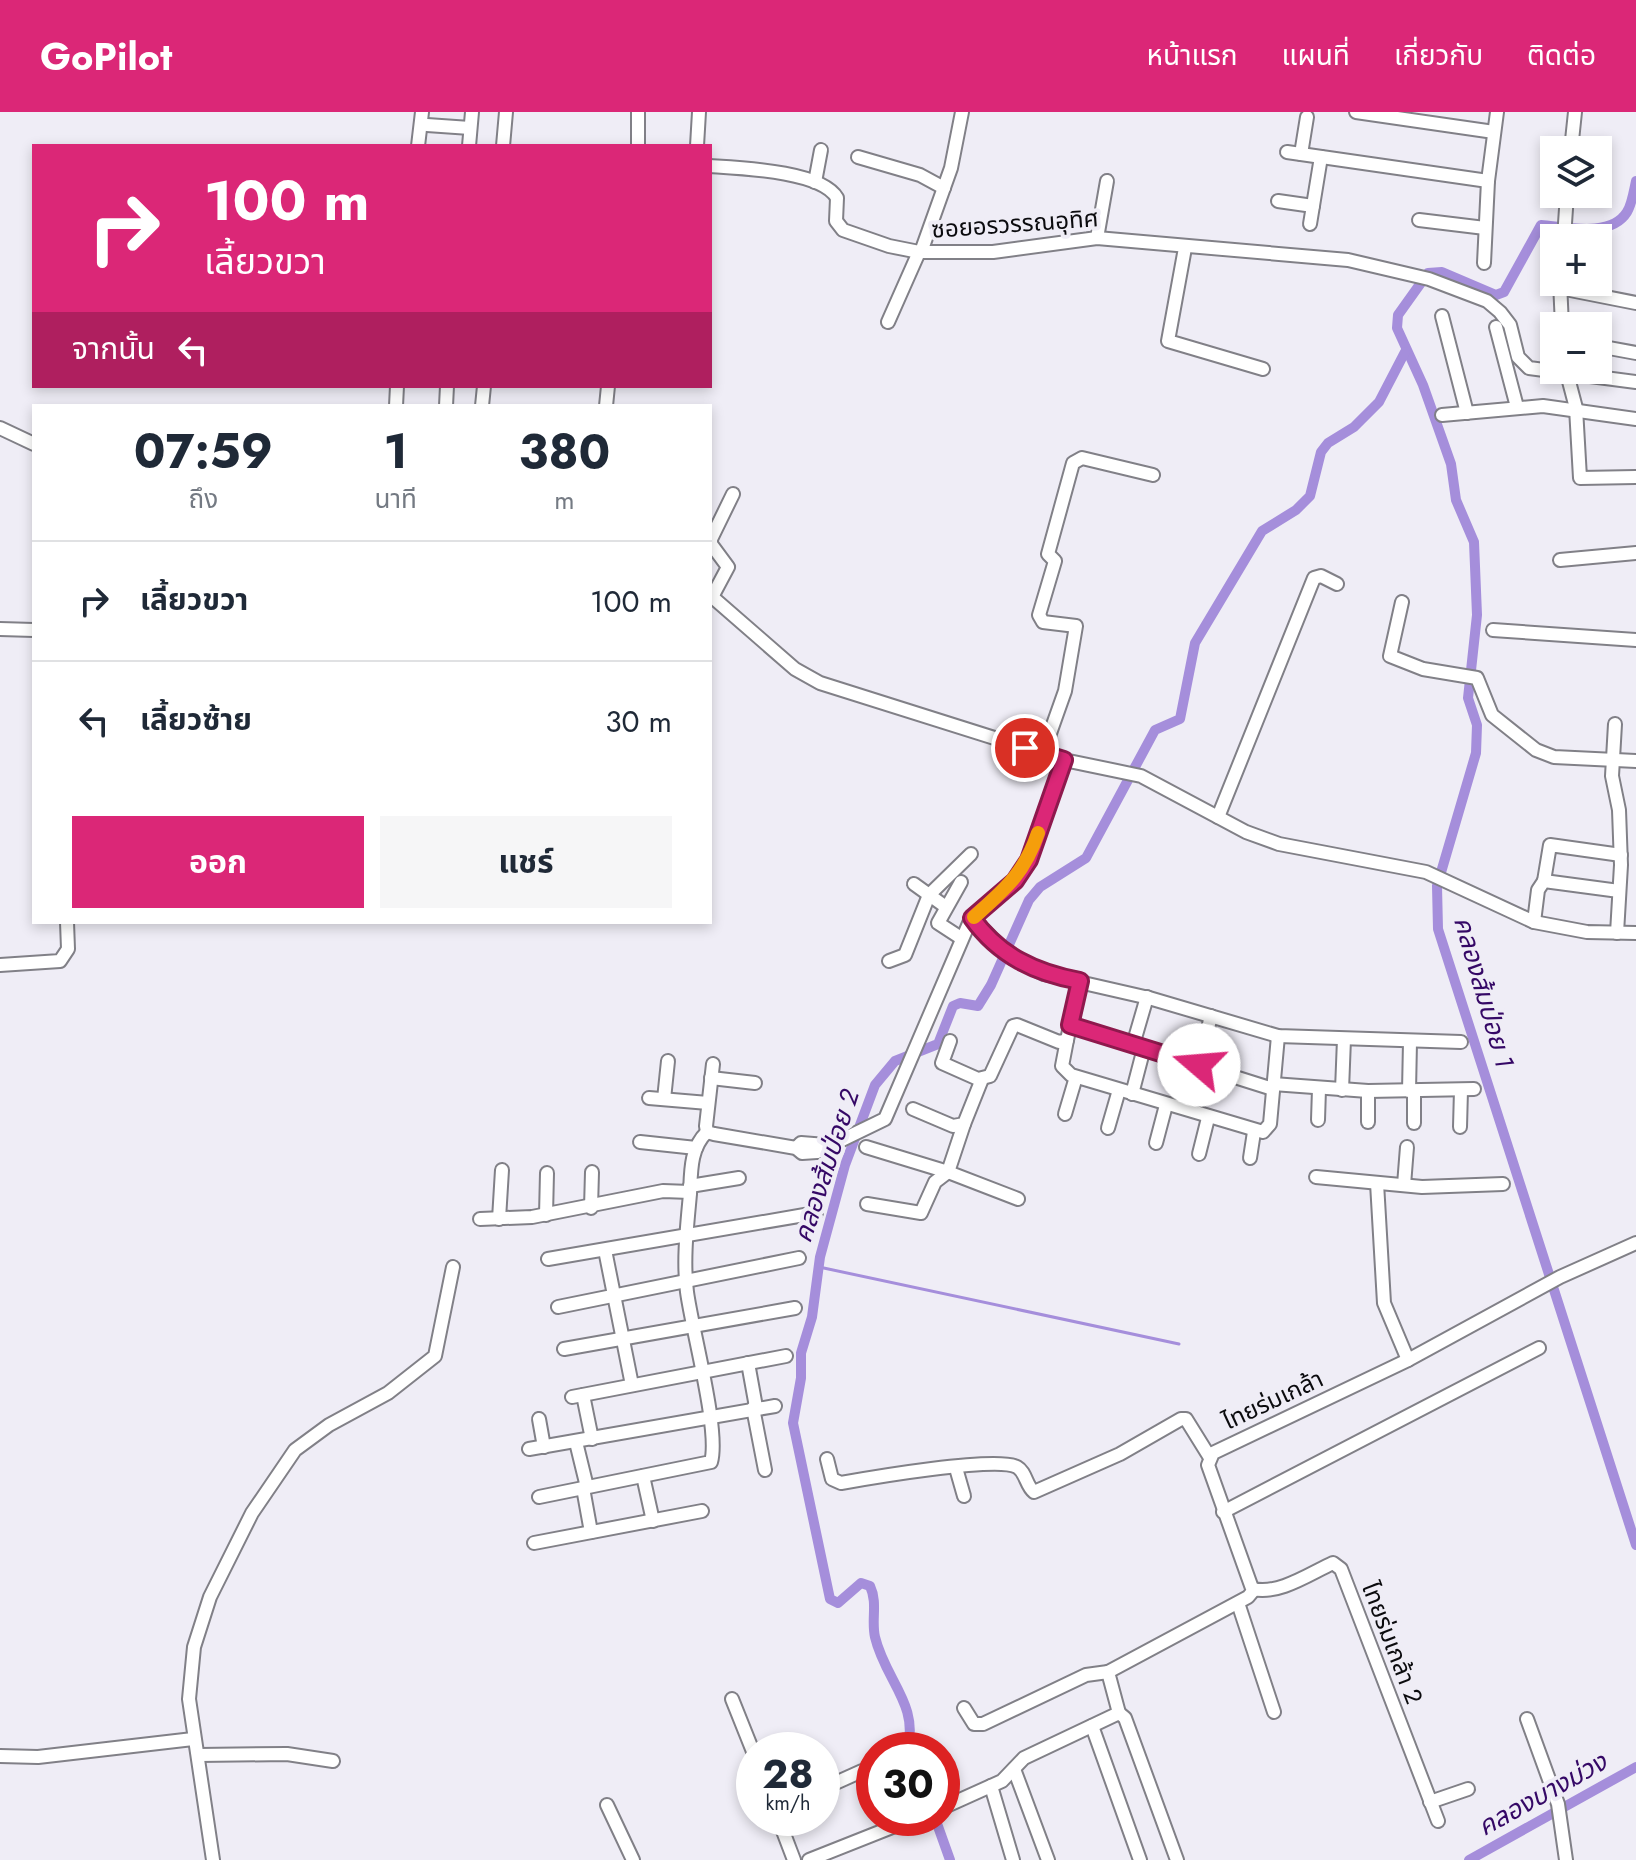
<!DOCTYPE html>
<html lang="th">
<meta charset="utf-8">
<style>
body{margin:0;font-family:Jost,"Noto Sans Thai",sans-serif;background:#f6f6f7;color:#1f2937;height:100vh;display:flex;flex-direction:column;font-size:30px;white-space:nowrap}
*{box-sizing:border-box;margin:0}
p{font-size:26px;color:#747a83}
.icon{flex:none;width:44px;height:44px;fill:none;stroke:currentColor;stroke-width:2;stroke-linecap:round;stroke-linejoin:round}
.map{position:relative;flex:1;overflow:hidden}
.side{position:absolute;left:32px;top:292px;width:680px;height:520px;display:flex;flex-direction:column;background:#fff;border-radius:0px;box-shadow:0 4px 12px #0003}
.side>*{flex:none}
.top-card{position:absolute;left:32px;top:32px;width:680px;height:244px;border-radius:0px;box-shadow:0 4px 12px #0003;background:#db2777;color:#fff;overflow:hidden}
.controls{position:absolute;left:1540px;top:24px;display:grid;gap:16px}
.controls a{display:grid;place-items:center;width:72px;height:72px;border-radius:0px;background:#fff;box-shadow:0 4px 12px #0003;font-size:40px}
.speed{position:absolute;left:736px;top:1620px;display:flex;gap:16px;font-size:40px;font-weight:700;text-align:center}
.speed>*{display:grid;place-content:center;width:104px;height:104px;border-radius:50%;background:#fff;box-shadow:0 4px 12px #0003;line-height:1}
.speed small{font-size:20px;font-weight:400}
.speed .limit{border:12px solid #d22;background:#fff;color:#111}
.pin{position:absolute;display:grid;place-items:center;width:68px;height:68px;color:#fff;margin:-34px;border:4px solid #fff;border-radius:50%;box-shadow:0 2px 8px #0007}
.me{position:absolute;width:88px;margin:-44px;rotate:288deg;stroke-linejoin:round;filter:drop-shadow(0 0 6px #0008)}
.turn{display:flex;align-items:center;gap:28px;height:168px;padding:0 40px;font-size:36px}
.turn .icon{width:104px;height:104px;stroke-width:2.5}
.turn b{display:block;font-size:56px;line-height:68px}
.then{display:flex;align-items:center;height:76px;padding:0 40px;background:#0003;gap:16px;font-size:30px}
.eta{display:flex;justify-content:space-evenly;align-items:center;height:136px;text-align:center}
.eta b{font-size:48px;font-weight:700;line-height:56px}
.button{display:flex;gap:16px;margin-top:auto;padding:16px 40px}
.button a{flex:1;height:92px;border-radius:0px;background:#db2777;color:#fff;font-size:32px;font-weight:700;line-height:92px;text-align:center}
.button a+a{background:#f6f6f7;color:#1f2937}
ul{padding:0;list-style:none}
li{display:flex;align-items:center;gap:24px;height:120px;padding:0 40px;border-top:2px solid #e0e1e3}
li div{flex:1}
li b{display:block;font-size:30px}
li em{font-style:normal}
header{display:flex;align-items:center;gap:48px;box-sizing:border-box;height:112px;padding:0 40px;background:#db2777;color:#fff}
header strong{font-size:38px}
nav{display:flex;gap:44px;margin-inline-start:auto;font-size:28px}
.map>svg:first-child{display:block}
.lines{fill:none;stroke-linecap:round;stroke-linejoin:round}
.stream{stroke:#a58edb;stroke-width:3}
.canal{stroke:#a58edb;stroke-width:10}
.minor-casing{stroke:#818087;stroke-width:16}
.minor{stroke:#fff;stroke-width:12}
.route-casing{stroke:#8e194d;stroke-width:20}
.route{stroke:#db2777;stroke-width:14}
.slow{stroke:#f59e0b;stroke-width:14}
.labels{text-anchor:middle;stroke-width:8;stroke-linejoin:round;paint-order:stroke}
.street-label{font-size:24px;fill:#0b0b0e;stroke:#efedf6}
.water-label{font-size:26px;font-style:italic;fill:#350866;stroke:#efedf6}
</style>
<header>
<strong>GoPilot</strong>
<nav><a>หน้าแรก</a><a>แผนที่</a><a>เกี่ยวกับ</a><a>ติดต่อ</a></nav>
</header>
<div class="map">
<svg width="1636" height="1748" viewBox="0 0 1636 1748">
<rect width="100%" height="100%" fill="#efedf6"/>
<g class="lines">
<path class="stream" d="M819,1155L1179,1232"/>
<g class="canal">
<path d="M1636,69C1634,78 1632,92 1627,100C1611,126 1566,115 1541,113L1504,180L1496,183L1442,160L1428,161L1398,203L1397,216L1423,273L1451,352L1456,388L1474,430L1477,503L1468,586L1477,613L1476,641L1437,774L1438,817L1636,1433"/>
<path d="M907,1638C920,1593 885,1568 875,1525C871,1508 878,1491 870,1474L861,1471L838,1491L830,1487L793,1311L801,1266V1241L812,1205L820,1145L845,1053L875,973L895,949L938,932L953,894L960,891L978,894L991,873L1029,788L1040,775L1086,746L1155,618L1180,607L1195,531L1262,419L1296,398L1310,384L1321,340L1328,331L1354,315L1379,290L1405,240"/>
<path d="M935,1706L950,1748"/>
<path d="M1469,1748L1636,1655"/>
</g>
<g class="minor-casing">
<g id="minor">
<path d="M638,0V34"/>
<path d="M1356,0L1494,20"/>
<path d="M427,13L470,16"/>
<path d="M418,34L422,0"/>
<path d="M469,34L472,0"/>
<path d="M503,34L506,0"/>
<path d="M697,34L699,0"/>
<path d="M1571,38L1575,0"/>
<path d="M1287,40L1488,69"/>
<path d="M1301,42L1307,5"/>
<path d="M858,45L920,63L944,76"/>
<path d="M710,54C740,56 822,59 837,86L836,109L843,118L889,134L919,140H993L1097,126L1348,148L1429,167L1487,189L1500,200L1510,213L1518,245L1529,256L1636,270"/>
<path d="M815,70L821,38"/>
<path d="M1598,76H1600"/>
<path d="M1278,89L1313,94"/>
<path d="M1419,108L1485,116"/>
<path d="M1310,112L1321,45"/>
<path d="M1097,126L1107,69"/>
<path d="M1564,126L1567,82"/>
<path d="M1185,136L1168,229L1263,257"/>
<path d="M921,140L951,56L962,0"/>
<path d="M1484,151L1488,69L1497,0"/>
<path d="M1560,170L1562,214"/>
<path d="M1560,176L1636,191"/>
<path d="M1442,204L1467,301"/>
<path d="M888,210L919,140"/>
<path d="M1496,215L1517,295"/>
<path d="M1598,234L1636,241"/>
<path d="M1566,258L1576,296L1580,366L1636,365"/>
<path d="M396,294L397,274"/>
<path d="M446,294L447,274"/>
<path d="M482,294L484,274"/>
<path d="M606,294L608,274"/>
<path d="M1442,303L1543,294L1636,307"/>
<path d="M0,316L34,332"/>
<path d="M1560,448L1636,441"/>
<path d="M710,483L795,557L820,571L1064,648L1141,664L1246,720L1279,732L1426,760L1534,810L1587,820L1636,821"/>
<path d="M712,485L728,455L711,432V427L733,382"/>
<path d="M1402,490L1390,544L1423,557L1477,566L1492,603L1536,638L1554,645L1636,649"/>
<path d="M0,517L34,518"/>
<path d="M1493,518L1636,528"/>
<path d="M1615,612L1612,664L1619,698L1621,753L1617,821"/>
<path d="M1043,641L1065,579L1076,514L1043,510L1039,503L1055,449L1048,442L1073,351L1082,346L1153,363"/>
<path d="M1218,705L1314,466L1321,464L1337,472"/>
<path d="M1544,769L1550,733L1621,743"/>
<path d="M914,772L946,795"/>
<path d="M972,806L1012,846L1044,862L1149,886L1278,924L1461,930"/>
<path d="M1534,810L1538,778L1544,769L1619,779"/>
<path d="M961,826L938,811L961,770"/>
<path d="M889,849L905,843L929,783L971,742"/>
<path d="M0,853L60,849L68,837L67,810"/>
<path d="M1070,913L1273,977"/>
<path d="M1067,928L1062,954L1071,963L1263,1020L1270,1012L1278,924"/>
<path d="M950,929L942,951L978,967L990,964L1013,914L1017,913L1059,930L1067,928L1080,869"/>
<path d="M1133,933L1147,885"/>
<path d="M713,952L706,1014L707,1020L714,1022L796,1036L802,1041L817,1040L885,1007L970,809L1015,769L1029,748L1064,648"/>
<path d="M1199,953L1211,904"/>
<path d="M711,966L755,971"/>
<path d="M1273,972L1368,979L1474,977"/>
<path d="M1342,978L1344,927"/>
<path d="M1409,979L1410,930"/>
<path d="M1132,982L1144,936"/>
<path d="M649,986L708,991"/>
<path d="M664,987L668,949"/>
<path d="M913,997L953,1014L964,1012L982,967"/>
<path d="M1065,1002L1076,965"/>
<path d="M1318,1008L1319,977"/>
<path d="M1368,1010V979"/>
<path d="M1414,1011V979"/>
<path d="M1460,1015L1461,978"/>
<path d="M1108,1016L1119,978"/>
<path d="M640,1030L696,1036"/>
<path d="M1156,1031L1166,993"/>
<path d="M866,1035L948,1060L1018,1087"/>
<path d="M796,1036L801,1031L826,1033"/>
<path d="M1199,1042L1208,1006"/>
<path d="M1250,1046L1254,1020"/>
<path d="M1316,1065L1422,1075L1503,1072"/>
<path d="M1377,1071L1384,1191L1408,1248"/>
<path d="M1404,1073L1407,1035"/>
<path d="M690,1074L739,1066"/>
<path d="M867,1092L921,1101L935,1070L948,1060L964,1012"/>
<path d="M591,1096L592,1060"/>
<path d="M546,1103L547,1061"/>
<path d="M480,1107L532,1105L663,1079L690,1080"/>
<path d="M499,1107L502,1058"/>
<path d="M605,1138L632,1273"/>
<path d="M548,1147L816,1101"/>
<path d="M558,1195L799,1146"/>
<path d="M564,1237L795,1196"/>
<path d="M748,1251L756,1295"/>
<path d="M583,1283L592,1327"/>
<path d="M572,1285L786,1244"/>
<path d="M753,1296L765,1358"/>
<path d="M539,1307L544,1335"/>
<path d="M576,1330L587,1375"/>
<path d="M529,1337L775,1294"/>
<path d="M827,1347L832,1367L841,1371C869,1366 996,1344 1017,1355C1026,1360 1026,1374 1034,1380L1120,1342L1181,1307H1186L1209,1344"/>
<path d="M956,1356L964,1384"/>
<path d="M643,1364L653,1409"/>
<path d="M583,1376L591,1420"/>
<path d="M539,1385L711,1350C720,1319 692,1218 687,1180C683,1148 687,1115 690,1082C691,1060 690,1036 707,1020"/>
<path d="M1223,1400L1539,1236"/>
<path d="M534,1431L702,1399"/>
<path d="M1253,1477C1279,1483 1309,1462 1333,1451L1341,1457L1438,1709"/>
<path d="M1238,1491L1274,1600"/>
<path d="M732,1587L754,1642"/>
<path d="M964,1596L974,1612H983L1086,1563L1108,1560"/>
<path d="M1119,1601L1125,1606L1177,1748"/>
<path d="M1527,1607L1558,1692L1566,1748"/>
<path d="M1092,1614L1140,1748"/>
<path d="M199,1643L287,1642L333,1649"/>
<path d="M0,1644L38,1645L193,1627"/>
<path d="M1014,1657L1048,1748"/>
<path d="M991,1674L1013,1748"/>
<path d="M822,1677L862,1659"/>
<path d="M1430,1690L1468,1677"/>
<path d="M607,1693L633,1748"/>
<path d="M942,1696L1002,1669L1024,1646L1119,1601L1108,1560L1248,1485L1253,1479L1208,1353L1213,1341L1408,1248L1560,1165L1636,1131"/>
<path d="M778,1706L794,1748"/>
<path d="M213,1748L189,1587L194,1535L210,1485L252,1401L295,1338L329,1313L388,1281L435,1244L453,1155"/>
<path d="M809,1748L915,1706"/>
</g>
</g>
<use href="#minor" class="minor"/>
</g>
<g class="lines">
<g class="route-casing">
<path id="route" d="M1025,636L1064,648L1029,748L1015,769L972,806C999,844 1036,861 1080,869L1070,913L1199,953"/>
</g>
<use href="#route" class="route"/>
<path class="slow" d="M974,805C1005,777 1024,762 1038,721"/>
</g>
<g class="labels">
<g class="street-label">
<text transform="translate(1015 112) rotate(-4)" y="8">ซอยอรวรรณอุทิศ</text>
<text transform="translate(1273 1288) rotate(-25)" y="8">ไทยร่มเกล้า</text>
<text transform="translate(1392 1531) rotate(69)" y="8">ไทยร่มเกล้า 2</text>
</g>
<g class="water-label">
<text transform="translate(1484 880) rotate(74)" y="9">คลองส้มป่อย 1</text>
<text transform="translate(826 1054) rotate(-72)" y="9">คลองส้มป่อย 2</text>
<text transform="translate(1542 1682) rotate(-29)" y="9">คลองบางม่วง</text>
</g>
</g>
</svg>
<div class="controls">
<a><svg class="icon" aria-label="layers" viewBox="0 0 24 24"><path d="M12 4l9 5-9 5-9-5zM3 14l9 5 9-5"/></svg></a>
<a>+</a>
<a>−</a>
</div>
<div class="speed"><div>28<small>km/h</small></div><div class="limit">30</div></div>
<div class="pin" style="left:1025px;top:636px;background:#d93025"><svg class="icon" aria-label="arrive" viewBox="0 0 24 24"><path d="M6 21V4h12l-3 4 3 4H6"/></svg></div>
<svg class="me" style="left:1199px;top:953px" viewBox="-20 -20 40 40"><circle r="19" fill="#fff"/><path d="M0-13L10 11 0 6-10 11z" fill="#db2777"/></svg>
<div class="top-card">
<div class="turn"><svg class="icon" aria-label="right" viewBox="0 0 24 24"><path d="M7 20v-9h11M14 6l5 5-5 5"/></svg><div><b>100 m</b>เลี้ยวขวา</div></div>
<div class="then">จากนั้น<svg class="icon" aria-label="left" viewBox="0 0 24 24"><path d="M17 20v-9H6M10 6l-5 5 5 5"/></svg></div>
</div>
<section class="side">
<div class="eta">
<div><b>07:59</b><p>ถึง</p></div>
<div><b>1</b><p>นาที</p></div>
<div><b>380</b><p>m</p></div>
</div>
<ul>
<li><svg class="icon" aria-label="right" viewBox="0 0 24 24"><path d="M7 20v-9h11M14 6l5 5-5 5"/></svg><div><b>เลี้ยวขวา</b></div><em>100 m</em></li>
<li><svg class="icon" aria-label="left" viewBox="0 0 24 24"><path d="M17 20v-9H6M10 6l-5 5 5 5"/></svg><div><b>เลี้ยวซ้าย</b></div><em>30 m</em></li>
</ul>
<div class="button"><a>ออก</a><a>แชร์</a></div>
</section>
</div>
